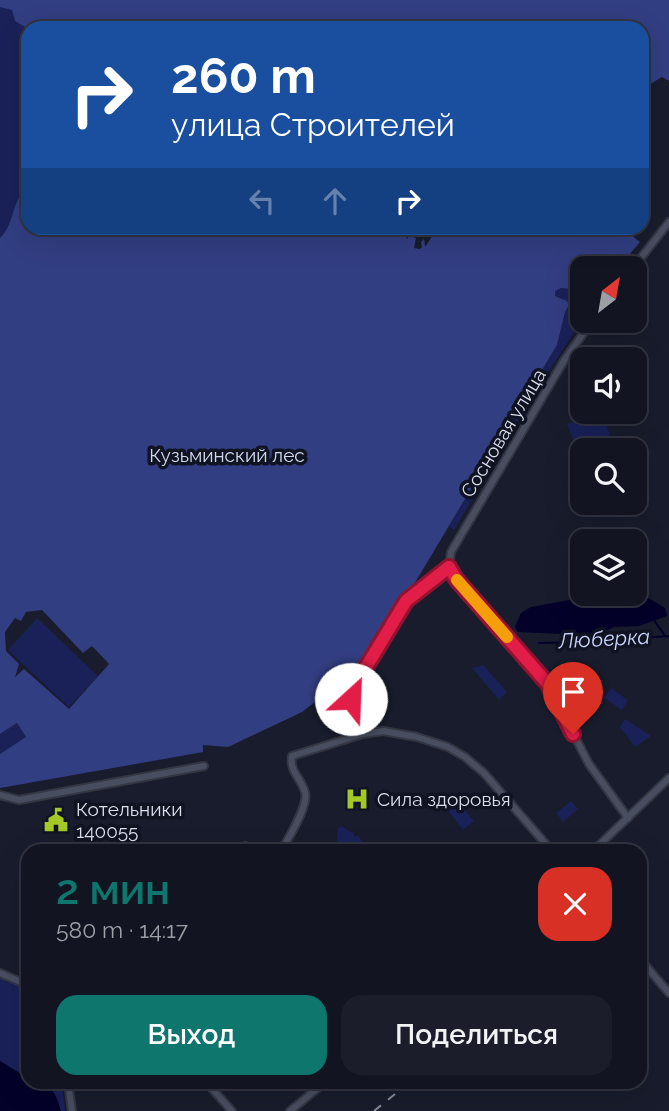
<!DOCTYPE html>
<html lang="ru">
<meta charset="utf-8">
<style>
body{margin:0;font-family:Raleway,sans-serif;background:#1b1e2a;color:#f1f3f6;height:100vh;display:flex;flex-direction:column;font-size:26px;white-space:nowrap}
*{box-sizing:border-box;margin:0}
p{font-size:23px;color:#9c9fa5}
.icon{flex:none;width:38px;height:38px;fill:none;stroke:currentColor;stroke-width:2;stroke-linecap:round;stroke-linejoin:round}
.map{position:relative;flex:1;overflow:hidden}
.panel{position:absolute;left:21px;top:844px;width:626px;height:245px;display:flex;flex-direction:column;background:#121521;border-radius:21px;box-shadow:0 7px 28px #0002,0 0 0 2px #31343f}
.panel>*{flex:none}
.hud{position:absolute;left:21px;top:21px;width:628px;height:214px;border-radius:21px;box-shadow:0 7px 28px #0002,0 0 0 2px #31343f;background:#1a4fa0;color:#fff;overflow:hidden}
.needle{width:46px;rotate:31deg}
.controls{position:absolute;left:570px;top:256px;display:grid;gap:14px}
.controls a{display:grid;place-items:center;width:77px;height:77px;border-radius:14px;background:#121521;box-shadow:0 7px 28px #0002,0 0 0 2px #31343f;font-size:35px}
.pin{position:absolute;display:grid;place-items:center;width:60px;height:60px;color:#fff;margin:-72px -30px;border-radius:50% 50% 50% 0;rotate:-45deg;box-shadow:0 0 7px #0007}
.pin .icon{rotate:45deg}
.me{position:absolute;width:77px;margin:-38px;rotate:25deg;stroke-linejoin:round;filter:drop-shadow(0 0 5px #0008)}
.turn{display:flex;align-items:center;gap:24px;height:147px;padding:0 35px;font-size:32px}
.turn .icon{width:91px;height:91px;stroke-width:2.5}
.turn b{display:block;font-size:49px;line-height:60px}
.lanes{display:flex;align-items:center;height:66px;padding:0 35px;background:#0003;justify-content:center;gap:35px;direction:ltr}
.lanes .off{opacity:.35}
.round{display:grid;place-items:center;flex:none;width:74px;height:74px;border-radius:21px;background:#1b1e2a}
.summary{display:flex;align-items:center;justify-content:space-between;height:119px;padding:0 35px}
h1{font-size:42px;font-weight:600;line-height:52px;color:#0f766e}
.action{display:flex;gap:14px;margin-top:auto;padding:14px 35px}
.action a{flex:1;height:80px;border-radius:21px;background:#0f766e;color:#fff;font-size:28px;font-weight:600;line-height:80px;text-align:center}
.action a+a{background:#1b1e2a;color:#f1f3f6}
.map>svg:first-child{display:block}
.green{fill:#192158}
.forest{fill:#323e82;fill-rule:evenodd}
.water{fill:#030029}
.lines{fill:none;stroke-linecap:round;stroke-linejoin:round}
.stream{stroke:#030029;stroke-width:2}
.minor-casing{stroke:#343643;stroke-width:10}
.minor{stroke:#484e60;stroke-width:6}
.rail{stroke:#868a97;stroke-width:2;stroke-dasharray:9 9;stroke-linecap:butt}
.route-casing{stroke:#92132f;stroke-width:18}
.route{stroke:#e11d48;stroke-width:12}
.slow{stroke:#f59e0b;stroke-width:12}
.labels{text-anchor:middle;stroke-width:7;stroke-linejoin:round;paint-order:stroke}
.street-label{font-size:19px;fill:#dcdfea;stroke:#0f1322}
.park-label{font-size:19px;fill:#d3d9ed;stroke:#0f1322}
.poi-label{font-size:19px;fill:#dcdfea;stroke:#0f1322;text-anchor:start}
.water-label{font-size:21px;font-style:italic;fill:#cad5fe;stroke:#0f1322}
</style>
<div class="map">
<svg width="669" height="1111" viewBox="0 0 669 1111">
<rect width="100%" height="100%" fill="#181c2c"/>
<g class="green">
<path d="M0,7L12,9L15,21L28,29V188C11,200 15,224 0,238Z"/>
<path d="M561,288L583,290V316L580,315L583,319L534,394L530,392L557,345L565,312L569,306L567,301L555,296V291Z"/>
<path d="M528,394L533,396L495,460L491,457Z"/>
<path d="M601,412V421H605L610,435L602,437V450L581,451V446L576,447L567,424L580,420L581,422L586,417L589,421L588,417Z"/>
<path d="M489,459L494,462L454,530L449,527Z"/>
<path d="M37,618L98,676L69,707L8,650Z"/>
<path d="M483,665L507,692L499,700L472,668Z"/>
<path d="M611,688L628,700L622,710L604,698Z"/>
<path d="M625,719L651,736L635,747L620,727Z"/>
<path d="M17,723L26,737L0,754V734Z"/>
<path d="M571,801L578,809L563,822L556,813Z"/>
<path d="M458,802L474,821L463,830L448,811Z"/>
<path d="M341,826L353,833L355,837L358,835L364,844L357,850H336L338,829Z"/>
<path d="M0,976L7,983L11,981L28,988V1082H62L65,1111H0Z"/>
</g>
<g class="forest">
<path d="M0,0H669V81L662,77L642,89V28L28,29L15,21L12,10L0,7Z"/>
<path d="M28,188V228H404L407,239L409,236L416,238L414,248L420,249L422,247L421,242L424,239L425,246H426L437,228H622L640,242L618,268H583V290L561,288L555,291V296L567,301L569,305L565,312L557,345L373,653L332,689L302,712L228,747L203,745V752L192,754L0,788V754L26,737L17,723L0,734V238C15,224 11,199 28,188ZM42,610L83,653L92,646L109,664L69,709L24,669L15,677L19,664L6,651L5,632L15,618L21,621L26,612Z"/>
</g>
<g class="water">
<path d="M635,590L665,608L667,616L639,626L614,627L603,632L583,635L518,632L515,627L521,613L531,607L575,599L588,593H635Z"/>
<path d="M0,1061L28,1078V1082C51,1082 55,1090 61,1111H0Z"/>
</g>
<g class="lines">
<g class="stream">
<path d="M654,620L665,636"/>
<path d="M539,643L588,642L669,636"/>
</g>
<g class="minor-casing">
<g id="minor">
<path d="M633,268L669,222"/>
<path d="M449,567L456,579L547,683L589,764L628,818"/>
<path d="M449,567L451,552L565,359L593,320"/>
<path d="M363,734L351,700V693L406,601L449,567"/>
<path d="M0,795L19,800L204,766"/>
<path d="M243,850L245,846L258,850"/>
<path d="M282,850C288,838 309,806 305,792C301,778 289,771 292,756L363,734L383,731L417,737L448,747L465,757L484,773L551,850"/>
<path d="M594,850L669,778"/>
<path d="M640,959L669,993"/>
<path d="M0,973L28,985"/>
<path d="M68,1082L72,1111"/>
<path d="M206,1082L232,1111"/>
<path d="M290,1111L325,1082"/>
</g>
</g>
<use href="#minor" class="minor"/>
<path class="rail" d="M374,1111L410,1082"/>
</g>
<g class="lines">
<g class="route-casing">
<path id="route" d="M351,699V692L406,601L449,567L456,579L547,683L573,734"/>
</g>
<use href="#route" class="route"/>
<path class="slow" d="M457,580L507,637"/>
</g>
<defs>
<g id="hospital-bare" transform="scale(1.89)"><path d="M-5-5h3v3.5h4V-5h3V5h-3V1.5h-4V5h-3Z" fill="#a4c825" stroke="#0f1322" stroke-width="2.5" paint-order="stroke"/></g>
<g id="civic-bare" transform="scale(1.89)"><path d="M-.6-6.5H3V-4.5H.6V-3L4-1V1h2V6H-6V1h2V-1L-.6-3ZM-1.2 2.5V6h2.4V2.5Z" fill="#a4c825" stroke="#0f1322" stroke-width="2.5" paint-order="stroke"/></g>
</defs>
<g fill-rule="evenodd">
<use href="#hospital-bare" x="357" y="799"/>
<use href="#civic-bare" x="56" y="820"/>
</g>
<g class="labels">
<g class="street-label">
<text transform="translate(503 433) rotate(-59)" y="7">Сосновая улица</text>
</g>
<g class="park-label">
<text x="227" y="462">Кузьминский лес</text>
</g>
<g class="poi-label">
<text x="377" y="806">Сила здоровья</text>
<text x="76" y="816">Котельники<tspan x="76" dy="22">140055</tspan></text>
</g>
<g class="water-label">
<text transform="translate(604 639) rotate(-3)" y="7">Люберка</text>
</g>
</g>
</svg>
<div class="controls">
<a><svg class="needle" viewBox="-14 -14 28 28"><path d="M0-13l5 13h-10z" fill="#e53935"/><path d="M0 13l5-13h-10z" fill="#9c9fa5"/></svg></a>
<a><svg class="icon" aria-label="sound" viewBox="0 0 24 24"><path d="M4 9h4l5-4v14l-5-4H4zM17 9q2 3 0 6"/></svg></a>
<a><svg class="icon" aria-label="search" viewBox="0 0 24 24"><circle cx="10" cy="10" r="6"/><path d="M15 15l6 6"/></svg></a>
<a><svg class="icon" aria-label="layers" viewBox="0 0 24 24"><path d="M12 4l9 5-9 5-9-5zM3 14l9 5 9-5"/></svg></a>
</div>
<div class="pin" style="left:573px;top:734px;background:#d93025"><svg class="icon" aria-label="arrive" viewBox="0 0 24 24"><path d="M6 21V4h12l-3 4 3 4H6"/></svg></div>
<svg class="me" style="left:351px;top:699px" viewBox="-20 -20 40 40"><circle r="19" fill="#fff"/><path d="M0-13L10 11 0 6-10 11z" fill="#e11d48"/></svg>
<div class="hud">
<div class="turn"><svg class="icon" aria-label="right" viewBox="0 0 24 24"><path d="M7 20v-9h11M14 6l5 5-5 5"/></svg><div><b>260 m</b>улица Строителей</div></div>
<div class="lanes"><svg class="icon off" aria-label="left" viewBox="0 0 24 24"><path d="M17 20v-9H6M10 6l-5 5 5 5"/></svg><svg class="icon off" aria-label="ahead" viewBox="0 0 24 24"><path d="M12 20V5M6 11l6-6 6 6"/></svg><svg class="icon" aria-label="right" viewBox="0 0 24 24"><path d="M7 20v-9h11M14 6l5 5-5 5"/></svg></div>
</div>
<section class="panel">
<div class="summary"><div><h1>2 мин</h1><p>580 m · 14:17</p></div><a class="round" style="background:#d93025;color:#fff"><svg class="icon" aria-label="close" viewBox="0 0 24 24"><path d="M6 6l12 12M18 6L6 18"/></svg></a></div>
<div class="action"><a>Выход</a><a>Поделиться</a></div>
</section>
</div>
